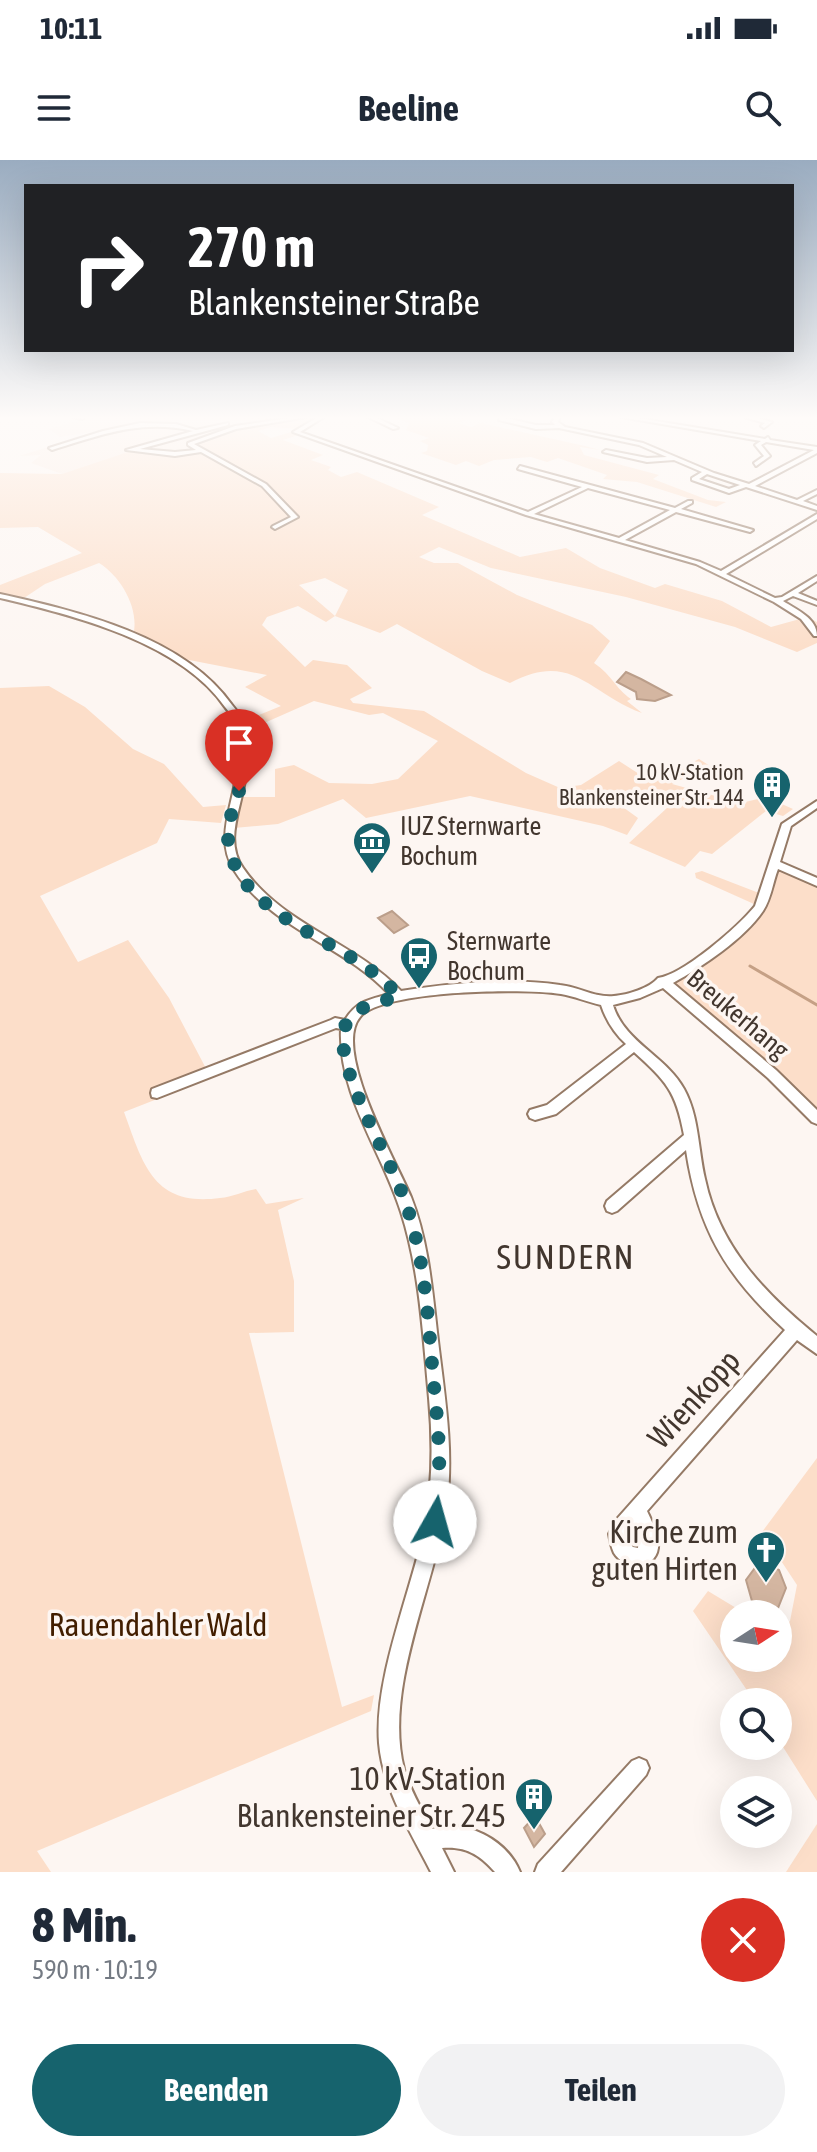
<!DOCTYPE html>
<html lang="de">
<meta charset="utf-8">
<style>
body{margin:0;font-family:"Asap Condensed",sans-serif;background:#f2f2f3;color:#1f2937;height:100vh;display:flex;flex-direction:column;font-size:30px;white-space:nowrap}
*{box-sizing:border-box;margin:0}
p{font-size:26px;color:#747a83}
.icon{flex:none;width:44px;height:44px;fill:none;stroke:currentColor;stroke-width:2;stroke-linecap:round;stroke-linejoin:round}
.map{position:relative;height:1712px;overflow:hidden}
.details{display:flex;flex-direction:column;background:#fff;flex:1}
.details>*{flex:none}
.guide{position:absolute;left:24px;top:24px;width:770px;height:168px;border-radius:0px;box-shadow:0 8px 32px #0002;background:#202124;color:#fff;overflow:hidden}
.needle{width:52px;rotate:78deg}
.fabs{position:absolute;left:720px;top:1440px;display:grid;gap:16px}
.fabs a{display:grid;place-items:center;width:72px;height:72px;border-radius:50%;background:#fff;box-shadow:0 8px 32px #0002;font-size:40px}
.pin{position:absolute;display:grid;place-items:center;width:68px;height:68px;color:#fff;margin:-82px -34px;border-radius:50% 50% 50% 0;rotate:-45deg;box-shadow:0 0 8px #0007}
.pin .icon{rotate:45deg}
.me{position:absolute;width:88px;margin:-44px;rotate:7deg;stroke-linejoin:round;filter:drop-shadow(0 0 6px #0008)}
.turn{display:flex;align-items:center;gap:28px;height:168px;padding:0 32px;font-size:36px}
.turn .icon{width:104px;height:104px;stroke-width:2.5}
.turn b{display:block;font-size:56px;line-height:68px}
.round{display:grid;place-items:center;flex:none;width:84px;height:84px;border-radius:42px;background:#f2f2f3}
.overview{display:flex;align-items:center;justify-content:space-between;height:136px;padding:0 32px}
h1{font-size:48px;font-weight:700;line-height:60px}
.primary-button{display:flex;gap:16px;margin-top:auto;padding:16px 32px}
.primary-button a{flex:1;height:92px;border-radius:48px;background:#16636d;color:#fff;font-size:32px;font-weight:700;line-height:92px;text-align:center}
.primary-button a+a{background:#f2f2f3;color:#1f2937}
.status{display:flex;justify-content:space-between;align-items:center;height:56px;padding:0 40px;background:#fff;direction:ltr}
.status svg{height:22px;fill:currentColor}
header{display:flex;justify-content:space-between;align-items:center;height:104px;padding:0 32px;background:#fff;font-size:36px;font-weight:700}
.map>svg:first-child{display:block}
.built{fill:#fbebe1}
.green{fill:#fcdec9;fill-rule:evenodd}
.lines{fill:none;stroke-linecap:round;stroke-linejoin:round}
.stream{stroke:#c5a085;stroke-width:3}
.building{fill:#d4b6a1;stroke:#bb9e8a;stroke-width:2}
.minor-casing{stroke:#957a66;stroke-width:4}
.minor{fill:#fff;fill-rule:evenodd}
.route{stroke:#16636d;stroke-width:14;stroke-dasharray:0 25.2}
.labels{text-anchor:middle;stroke-width:7;stroke-linejoin:round;paint-order:stroke}
.far-poi-label{font-size:22px;fill:#42362e;stroke:#fdf6f2;text-anchor:end}
.poi-label{font-size:26px;fill:#42362e;stroke:#fdf6f2;text-anchor:start}
.street-label{font-size:26px;fill:#42362e;stroke:#fdf6f2}
.near-street-label{font-size:32px;fill:#42362e;stroke:#fdf6f2}
.near-poi-label{font-size:32px;fill:#42362e;stroke:#fdf6f2;text-anchor:end}
.near-park-label{font-size:32px;fill:#421e00;stroke:#fdf6f2}
.near-neighbourhood-label{font-size:34px;letter-spacing:2px;fill:#42362e;stroke:#fdf6f2}
</style>
<div class="status"><b>10:11</b><svg viewBox="0 0 49 12"><path d="M0 12V9h3v3zM5 12V6h3v6zM10 12V3h3v9zM15 12V0h3v12zM26 1h20v11H26zM47 4h2v5h-2z"/></svg></div>
<header><svg class="icon" aria-label="menu" viewBox="0 0 24 24"><path d="M4 6h16M4 12h16M4 18h16"/></svg>Beeline<svg class="icon" aria-label="search" viewBox="0 0 24 24"><circle cx="10" cy="10" r="6"/><path d="M15 15l6 6"/></svg></header>
<div class="map">
<svg width="817" height="1712" viewBox="0 0 817 1712">
<rect width="100%" height="100%" fill="#fdf6f2"/>
<path class="built" d="M89,257H275L238,264L187,283L197,292L95,304L62,314L31,303L41,295L19,296L104,270L60,277L49,269Z"/>
<g class="green">
<path d="M275,257H323L300,269L271,267L258,271L271,278L291,272L299,275L283,280L323,295L311,300L331,307L328,310L341,317L357,312L439,347L422,355L520,397L566,388L600,408L655,428L665,424L722,441L771,467L807,457L817,462V483L797,492L735,467L626,437L491,408L439,387L419,397L434,403H458L517,435L592,465L610,481L594,503C613,516 615,528 631,539L627,541L642,553C588,533 572,490 510,523L482,511L397,464L380,473L335,456L326,462L298,446L267,457L262,465L305,507L313,500L347,505L372,528L350,539L353,543L424,551L526,613L560,628L581,625L619,601L653,623L699,599L710,606L672,624L741,643L766,637L793,649L783,656L766,651L712,694L700,691L685,707L629,683L680,636C657,625 638,627 620,645L638,658L627,675L603,666L470,636L366,658L343,639L278,664L234,668L242,637H275V609L294,605L329,623L372,624L398,619L438,581L383,553L369,555L314,541L246,571L244,561L281,546L245,527L267,515L184,499L127,475L134,471C138,446 120,416 99,403L45,424L21,440L0,436V425L82,393L38,367L0,368V313L62,314L131,291L176,295L196,291L187,283L238,264ZM325,418L348,430L335,456L299,425Z"/>
<path d="M392,257H459L467,259L459,263L471,267L481,263L585,286L600,290L580,287L584,295L659,315L653,319L708,340L726,342L716,347L637,322L603,319L607,315L558,298L547,302L531,297L494,300L479,306L466,301L456,305L421,293L427,291L428,285L420,281L429,278L406,270L409,263Z"/>
<path d="M49,526L85,547L133,589L164,604L203,647L226,645L221,663L169,659L157,683L40,736L78,802L128,780L169,838L211,918L124,952C143,1004 153,1047 220,1038C232,1037 244,1031 256,1029L266,1044L304,1038L278,1050L294,1121V1172L249,1173L342,1547L374,1535L371,1551L37,1691L51,1712H0V528Z"/>
<path d="M777,707L817,724V953L670,822C702,805 745,782 765,750C772,739 773,720 777,707Z"/>
<path d="M702,711L759,733L754,744L696,718L695,713Z"/>
<path d="M817,1298V1641L778,1579V1542H755L693,1451L708,1431L746,1454H734V1498H778V1475L790,1461L797,1425L762,1372Z"/>
<path d="M817,1664V1712H786Z"/>
</g>
<g class="lines">
<path class="stream" d="M750,806L817,845"/>
</g>
<g class="building">
<path d="M626,512L641,519L671,535L655,541L637,539L636,532L617,522Z"/>
<path d="M392,751L408,765L394,773L378,758Z"/>
<path d="M760,1401L779,1410L786,1428L778,1448L772,1446V1450L752,1441L746,1420Z"/>
<path d="M535,1656L545,1674L534,1687L524,1668Z"/>
</g>
<g class="lines">
<g class="minor-casing">
<g id="minor">
<path d="M72,257H85L82,259Z"/>
<path d="M296,257H307L236,269L194,284L266,324L298,357L275,369L272,367L273,366L291,357L262,326L201,292L175,296L126,290L193,271C141,259 101,275 52,290L49,288L103,271L140,263L176,264L196,270L228,263V265L140,289L175,292L196,290L188,285V283L235,266Z"/>
<path d="M318,257H324L300,272L528,352L582,327L518,309L520,306L675,348L688,341H692V343L681,349L753,370L750,372L676,352L625,380L700,402L721,411L817,354V359L726,414L775,438L782,437L817,416V421L798,433L817,441V445L793,436L783,441C797,450 817,458 817,476H814L801,459L774,442L696,404L526,355L293,272ZM588,328L670,350L619,378L534,354Z"/>
<path d="M368,257H375L398,268L393,269Z"/>
<path d="M501,257L536,265H555L552,262L555,257H560L558,262L565,267L643,283L714,313L749,324L814,290L766,282L761,285L770,296L756,306L754,303L764,296L755,285L761,281L621,257H632L765,279L768,277L770,280L817,287V293L755,326L797,340L817,330V334L803,341L817,346V350L746,327L729,333L692,320V318L702,312L674,300L647,302L603,292L606,290L647,298L667,297L639,285L559,268L536,269L499,260ZM707,314L740,325L729,329L699,319Z"/>
<path d="M744,257H753L772,262L764,268L761,266L765,263Z"/>
<path d="M0,434C77,451 184,476 232,545C237,551 243,558 245,565C252,581 247,603 245,620C241,649 224,681 243,708C282,765 355,782 401,831C452,823 509,817 560,825C579,827 595,838 614,836C627,835 650,828 658,818C683,815 739,766 755,746L782,664L817,641V648L791,666L780,702L817,718V726L778,709C773,722 771,739 763,751C744,779 702,807 673,823L776,910L817,950V964L812,962L768,918L663,828L640,838L613,845C624,882 666,896 684,929C699,956 698,989 705,1019C719,1086 765,1134 817,1176V1194L797,1180L647,1351C652,1362 659,1375 658,1388C655,1411 624,1410 614,1393C611,1387 610,1380 609,1374L616,1360L785,1170C726,1116 698,1069 686,990L617,1051L612,1053L607,1051L605,1046L607,1041L684,975C676,931 666,921 634,892L556,954L535,960L530,958L528,954L530,950L547,945L626,884C614,873 606,860 601,845C587,842 574,836 561,834C525,828 381,830 360,857C332,890 396,1001 411,1037C431,1088 433,1144 440,1197C446,1245 453,1294 447,1342C436,1425 383,1526 404,1609C410,1630 422,1650 432,1669C466,1658 507,1680 520,1712H495C480,1695 466,1686 442,1688L454,1712H431C411,1672 383,1630 379,1583C374,1518 410,1435 424,1370C433,1326 433,1282 429,1238C423,1176 420,1111 401,1052C382,991 338,935 341,869L336,868L157,938L152,937L151,933L152,929L331,860L335,858L345,860C357,841 368,840 389,834C344,785 271,769 234,710C215,679 232,648 236,616C238,601 242,583 238,568C236,560 230,553 225,547C180,482 73,455 0,438ZM635,1365L639,1375L638,1388L633,1387L629,1383L627,1375Z"/>
<path d="M639,1598L646,1601L649,1608L646,1615L561,1712H535L538,1704L632,1601Z"/>
</g>
</g>
<use href="#minor" class="minor"/>
</g>
<linearGradient id="sky" x2="0" y2="1"><stop stop-color="#9aacc0"/><stop offset="0.52" stop-color="#fefbf9"/><stop offset="1" stop-color="#fefbf9" stop-opacity="0"/></linearGradient>
<rect width="817" height="496" fill="url(#sky)"/>
<g class="lines">
<path class="route" d="M239,631C235,645 226,664 228,679C236,762 356,780 399,837C376,842 345,848 343,876C341,920 390,997 405,1041C425,1097 428,1157 433,1216C438,1265 443,1312 435,1362"/>
</g>
<defs>
<g id="building-pin" transform="scale(2)"><path d="M0 17L-7.5 6A9.5 9.5 0 1 1 7.5 6Z" fill="#16636d" stroke="#fdf6f2"/><path d="M-4-6H4V6H1V3H-1V6H-4ZM-2.5-4.3h1.7v1.8h-1.7ZM.8-4.3h1.7v1.8H.8ZM-2.5-1h1.7V.8h-1.7ZM.8-1h1.7V.8H.8Z" fill="#fff"/></g>
<g id="museum-pin" transform="scale(2)"><path d="M0 17L-7.5 6A9.5 9.5 0 1 1 7.5 6Z" fill="#16636d" stroke="#fdf6f2"/><path d="M0-6L6-3V-2H-6V-3ZM-5-1h2V3h-2ZM-1-1h2V3h-2ZM3-1h2V3H3ZM-6 4H6V6H-6Z" fill="#fff"/></g>
<g id="bus-pin" transform="scale(2)"><path d="M0 17L-7.5 6A9.5 9.5 0 1 1 7.5 6Z" fill="#16636d" stroke="#fdf6f2"/><path d="M-5-6H5V4H4V6H2V4H-2V6H-4V4H-5ZM-3.5-4V0h7V-4ZM-3.5 1.2v1.5H-2V1.2ZM2 1.2v1.5H3.5V1.2Z" fill="#fff"/></g>
<g id="church-pin" transform="scale(2)"><path d="M0 17L-7.5 6A9.5 9.5 0 1 1 7.5 6Z" fill="#16636d" stroke="#fdf6f2"/><path d="M-1.2-6h2.4v3.5h3.3v2.4h-3.3V6h-2.4V-.1h-3.3v-2.4h3.3Z" fill="#fff"/></g>
</defs>
<g fill-rule="evenodd">
<use href="#building-pin" x="772" y="625"/>
<use href="#museum-pin" x="372" y="681"/>
<use href="#bus-pin" x="419" y="796"/>
<use href="#church-pin" x="766" y="1390"/>
<use href="#building-pin" x="534" y="1637"/>
</g>
<g class="labels">
<g class="far-poi-label">
<text x="744" y="620">10 kV-Station<tspan x="744" dy="25">Blankensteiner Str. 144</tspan></text>
</g>
<g class="poi-label">
<text x="400" y="675">IUZ Sternwarte<tspan x="400" dy="30">Bochum</tspan></text>
<text x="447" y="790">Sternwarte<tspan x="447" dy="30">Bochum</tspan></text>
</g>
<g class="street-label">
<text transform="translate(738 854) rotate(40)" y="9">Breukerhang</text>
</g>
<g class="near-street-label">
<text transform="translate(694 1239) rotate(-48)" y="11">Wienkopp</text>
</g>
<g class="near-poi-label">
<text x="738" y="1383">Kirche zum<tspan x="738" dy="37">guten Hirten</tspan></text>
<text x="506" y="1630">10 kV-Station<tspan x="506" dy="37">Blankensteiner Str. 245</tspan></text>
</g>
<g class="near-park-label">
<text x="158" y="1476">Rauendahler Wald</text>
</g>
<g class="near-neighbourhood-label">
<text x="566" y="1109">SUNDERN</text>
</g>
</g>
</svg>
<div class="fabs">
<a><svg class="needle" viewBox="-14 -14 28 28"><path d="M0-13l5 13h-10z" fill="#e53935"/><path d="M0 13l5-13h-10z" fill="#747a83"/></svg></a>
<a><svg class="icon" aria-label="search" viewBox="0 0 24 24"><circle cx="10" cy="10" r="6"/><path d="M15 15l6 6"/></svg></a>
<a><svg class="icon" aria-label="layers" viewBox="0 0 24 24"><path d="M12 4l9 5-9 5-9-5zM3 14l9 5 9-5"/></svg></a>
</div>
<div class="pin" style="left:239px;top:631px;background:#d93025"><svg class="icon" aria-label="arrive" viewBox="0 0 24 24"><path d="M6 21V4h12l-3 4 3 4H6"/></svg></div>
<svg class="me" style="left:435px;top:1362px" viewBox="-20 -20 40 40"><circle r="19" fill="#fff"/><path d="M0-13L10 11 0 6-10 11z" fill="#16636d"/></svg>
<div class="guide">
<div class="turn"><svg class="icon" aria-label="right" viewBox="0 0 24 24"><path d="M7 20v-9h11M14 6l5 5-5 5"/></svg><div><b>270 m</b>Blankensteiner Straße</div></div>
</div>
</div>
<section class="details">
<div class="overview"><div><h1>8 Min.</h1><p>590 m · 10:19</p></div><a class="round" style="background:#d93025;color:#fff"><svg class="icon" aria-label="close" viewBox="0 0 24 24"><path d="M6 6l12 12M18 6L6 18"/></svg></a></div>
<div class="primary-button"><a>Beenden</a><a>Teilen</a></div>
</section>
